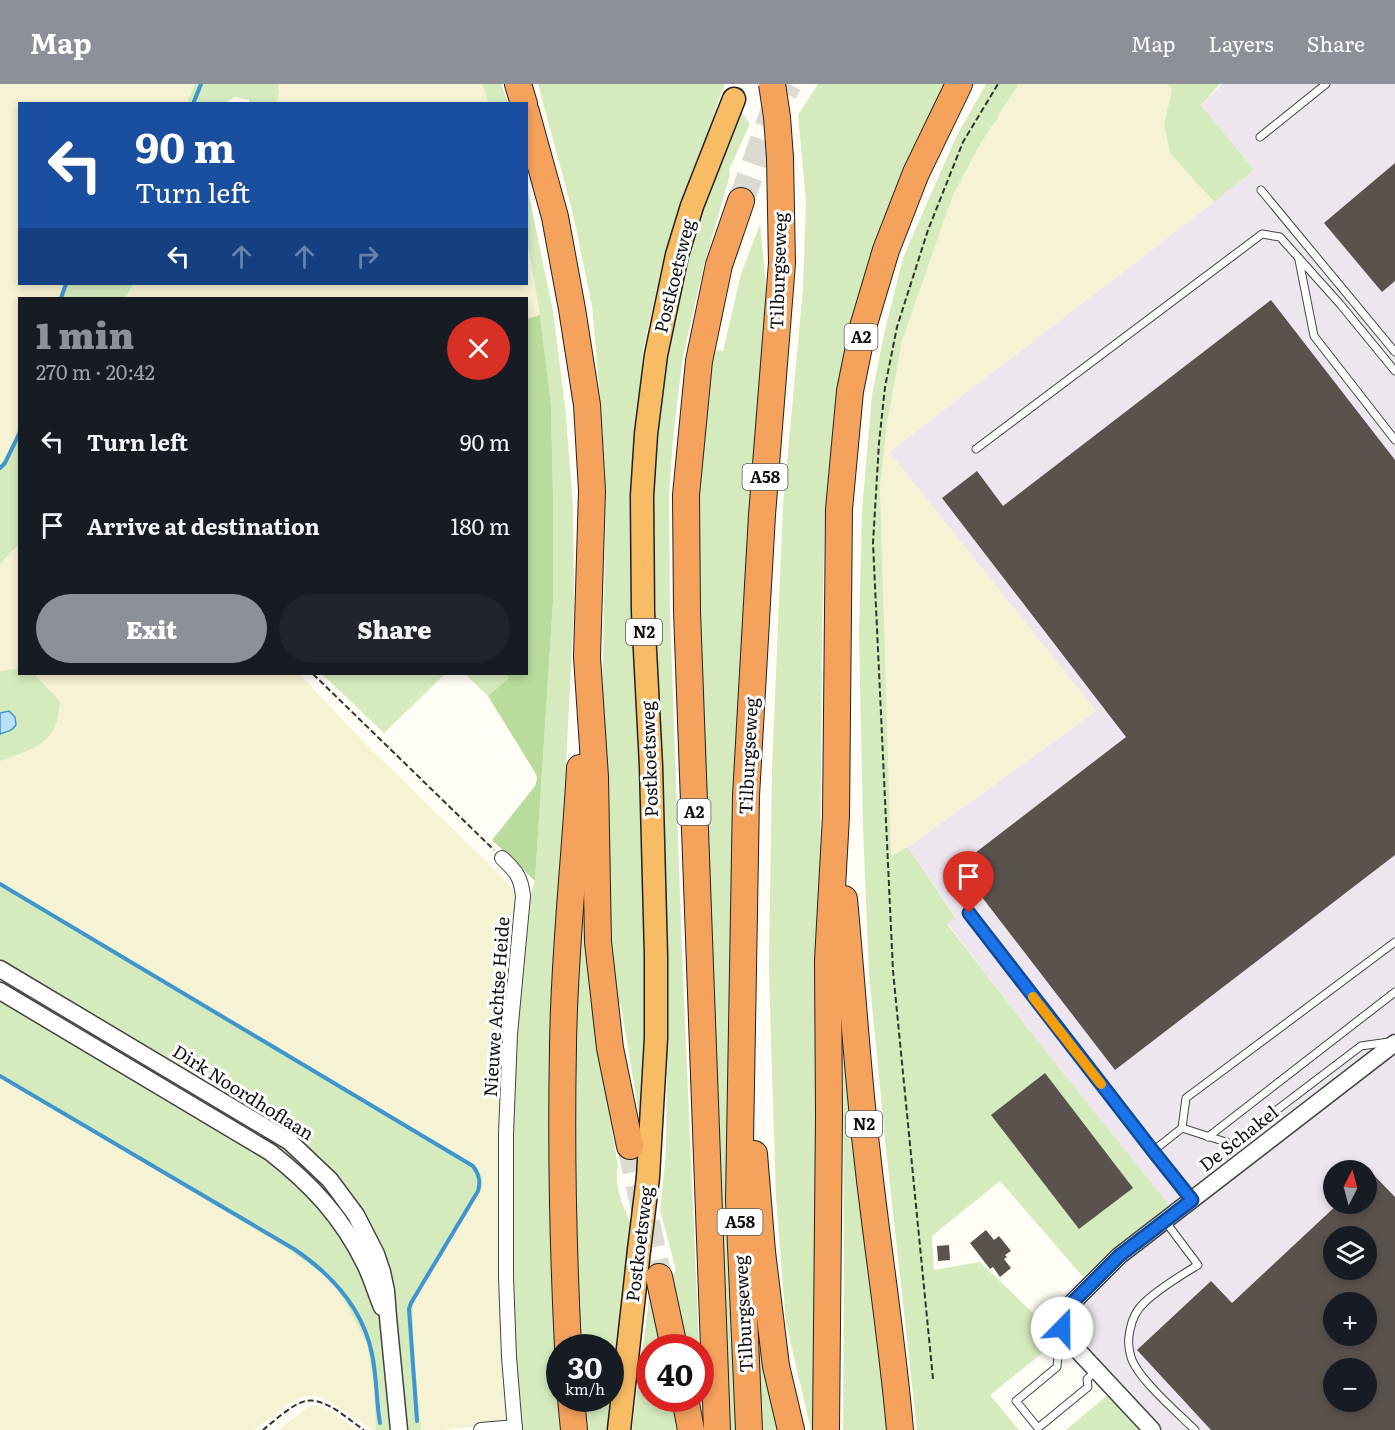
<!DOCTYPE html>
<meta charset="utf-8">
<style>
body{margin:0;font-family:Literata,serif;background:#20242c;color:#f1f3f6;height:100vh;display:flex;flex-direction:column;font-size:22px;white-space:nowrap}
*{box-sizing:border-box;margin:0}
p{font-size:20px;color:#9ea1a6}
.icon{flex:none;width:33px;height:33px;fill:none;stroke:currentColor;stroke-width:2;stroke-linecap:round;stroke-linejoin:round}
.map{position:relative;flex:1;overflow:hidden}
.panel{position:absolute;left:18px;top:213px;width:510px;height:378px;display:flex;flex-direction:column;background:#171b24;border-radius:0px;box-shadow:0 3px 9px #0003}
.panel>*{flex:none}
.hud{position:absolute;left:18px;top:18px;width:510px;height:183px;border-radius:0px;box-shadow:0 3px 9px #0003;background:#1a4fa0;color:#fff;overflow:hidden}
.needle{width:39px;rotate:6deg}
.tools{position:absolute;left:1323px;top:1076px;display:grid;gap:12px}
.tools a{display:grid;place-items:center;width:54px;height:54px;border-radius:50%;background:#171b24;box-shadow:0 3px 9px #0003;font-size:30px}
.speed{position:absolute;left:546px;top:1250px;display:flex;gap:12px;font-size:30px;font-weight:700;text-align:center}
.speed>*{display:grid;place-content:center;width:78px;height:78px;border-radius:50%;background:#171b24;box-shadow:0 3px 9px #0003;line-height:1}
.speed small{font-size:15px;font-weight:400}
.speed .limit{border:9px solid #d22;background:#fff;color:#111}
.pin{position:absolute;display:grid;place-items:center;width:51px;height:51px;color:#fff;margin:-62px -26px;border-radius:50% 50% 50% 0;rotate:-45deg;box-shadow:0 0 6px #0007}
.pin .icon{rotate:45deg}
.me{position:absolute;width:66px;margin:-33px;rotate:22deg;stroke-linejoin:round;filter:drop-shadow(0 0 4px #0008)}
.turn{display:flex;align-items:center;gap:21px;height:126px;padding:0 18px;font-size:27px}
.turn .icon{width:78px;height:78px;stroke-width:2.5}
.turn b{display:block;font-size:42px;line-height:51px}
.lanes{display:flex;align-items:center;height:57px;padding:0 18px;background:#0003;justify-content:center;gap:30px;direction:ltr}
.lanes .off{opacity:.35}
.round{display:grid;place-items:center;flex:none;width:63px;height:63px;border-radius:32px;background:#20242c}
.head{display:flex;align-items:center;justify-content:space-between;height:102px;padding:0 18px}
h1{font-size:36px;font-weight:800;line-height:45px;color:#8c9099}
.button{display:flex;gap:12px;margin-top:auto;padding:12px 18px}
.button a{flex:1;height:69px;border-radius:36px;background:#8c9099;color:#fff;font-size:24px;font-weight:800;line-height:69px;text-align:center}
.button a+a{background:#20242c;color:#f1f3f6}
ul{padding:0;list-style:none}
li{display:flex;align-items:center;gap:18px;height:84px;padding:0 18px}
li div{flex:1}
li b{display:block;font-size:22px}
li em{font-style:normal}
header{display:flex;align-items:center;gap:36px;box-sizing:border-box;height:84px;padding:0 30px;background:#8c9099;color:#fff}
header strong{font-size:28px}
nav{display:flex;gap:33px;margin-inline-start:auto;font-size:21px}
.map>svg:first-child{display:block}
.industrial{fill:#eee6ef;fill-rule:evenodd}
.farmland{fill:#f6f3d4}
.green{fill:#d5ebbd}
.forest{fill:#b9dc9c}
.water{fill:#b9e0f7;stroke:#3f96cf;stroke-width:1.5}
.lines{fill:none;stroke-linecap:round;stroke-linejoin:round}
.stream{stroke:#3f96cf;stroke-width:4}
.building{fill:#5a524d;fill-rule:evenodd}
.motorway-tunnel{stroke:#dbdad3;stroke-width:26;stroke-dasharray:26 13;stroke-linecap:butt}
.service-casing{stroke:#444;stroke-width:9}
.minor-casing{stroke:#444;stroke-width:16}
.tertiary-casing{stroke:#444;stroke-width:19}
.trunk-casing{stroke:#222;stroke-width:25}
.motorway-casing{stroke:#222;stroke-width:28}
.path{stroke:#333;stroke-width:2;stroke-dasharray:6 3;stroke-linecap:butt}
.service{stroke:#fff;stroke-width:7}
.minor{stroke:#fff;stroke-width:14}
.tertiary{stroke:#fff;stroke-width:16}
.trunk{stroke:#f7bc64;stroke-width:22}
.motorway{stroke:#f5a25d;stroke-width:26}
.trunk-bridge-casing{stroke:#222;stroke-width:25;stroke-linecap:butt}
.motorway-bridge-casing{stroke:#222;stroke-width:28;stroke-linecap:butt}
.trunk-bridge{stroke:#f7bc64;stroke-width:22}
.motorway-bridge{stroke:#f5a25d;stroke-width:26}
.route-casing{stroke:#114b97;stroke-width:15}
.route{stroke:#1a73e8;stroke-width:10}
.slow{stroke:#f59e0b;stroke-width:10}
.labels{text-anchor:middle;stroke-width:6;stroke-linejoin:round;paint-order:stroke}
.shield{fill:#fff;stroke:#585858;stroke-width:1.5}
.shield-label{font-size:16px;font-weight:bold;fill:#111}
.street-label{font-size:18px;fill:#111;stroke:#fff}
</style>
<header>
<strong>Map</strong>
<nav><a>Map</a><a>Layers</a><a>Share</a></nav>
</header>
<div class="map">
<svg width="1395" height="1346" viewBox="0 0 1395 1346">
<rect width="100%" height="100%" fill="#fffdf5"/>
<path class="industrial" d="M1222,0H1395V1346H1152L1039,1230L1170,1122L1044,965L947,839L955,832L908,763L1096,627L889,368L1214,118L1254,86L1201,21ZM1334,1086H1366V1119H1334ZM1334,1152H1366V1185H1334ZM1334,1218H1366V1251H1334ZM1334,1284H1366V1317H1334Z"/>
<g class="farmland">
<path d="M0,0H195L186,19L20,20V200H64L59,214H20L19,340L15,354L0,381Z"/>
<path d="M278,0H482L489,19L277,20L279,8Z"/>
<path d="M1019,0H1168L1172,4L1164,41L1170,69L1214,118L889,368L1096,627L908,763L891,773L880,402L887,340L902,257L953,111L978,64L991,43L998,35L999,30Z"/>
<path d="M527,157L540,231L527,235L526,214H127L133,200H526Z"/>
<path d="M19,460V584L0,587V480Z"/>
<path d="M34,590H299L368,662L503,794L518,812L509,1335L503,1340L443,1346H421L413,1256V1222L476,1083L0,799V677L27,666L58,631L60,617Z"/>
<path d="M0,993L286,1163L330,1195L348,1223L367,1260L374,1303L376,1346H372L329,1317L316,1312H308L293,1317L254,1346H0Z"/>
<path d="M315,1321L328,1326L358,1346H278L310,1322Z"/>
</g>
<g class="green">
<path d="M195,0H278L279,8L277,19H249V16L235,13L225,19L186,20Z"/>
<path d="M482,0H501L508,19H489Z"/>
<path d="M538,0H725L721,9L685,123L665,168L643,266L641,311L649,863L643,1055L621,921L611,923L601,682L606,409L601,324L592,222L573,130Z"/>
<path d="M818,0H946L838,305L825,424L822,546L816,1346H811L786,1239L776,1113L771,957L769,879L772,685L783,422L803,205L806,117L798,31Z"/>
<path d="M986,0H1019L999,30L998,35L991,43L978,64L953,111L902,257L887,340L880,402L891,772L908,763L955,833L947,840L1044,965L1170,1122L1083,1193L1000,1097L932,1152L934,1186L980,1178L1060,1255L990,1311L1019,1346H917L886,1065L869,890L863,744L859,549L862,426L872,311L884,250L903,174L956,53Z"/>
<path d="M1168,0H1220L1201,21L1254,86L1214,118L1170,69L1164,41L1172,5Z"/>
<path d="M738,22L750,40L729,86L730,91L704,181L683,272L673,354L669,412L670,528L682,868L699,1263H681L669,1196L676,1186L660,1126L666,1069L668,866L656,528L650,412L662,274L685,171Z"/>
<path d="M527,102L553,227L565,322L573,422L574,524L563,739L559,856L554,1220L558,1319L564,1346H520L513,1273L510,1051L514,951L530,812L535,797L553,518V411L551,321L540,231L527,157Z"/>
<path d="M760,140L766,203L735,682L730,874L728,953L731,1171L738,1346H726L695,411L711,266L723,267L741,190Z"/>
<path d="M64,200H133L126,214H59Z"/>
<path d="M19,340V460L0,480V381L15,354Z"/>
<path d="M19,584L20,590H34L60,617C59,626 58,637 54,645C44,664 18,670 0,677V650L7,648L9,627L0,629V587Z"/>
<path d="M322,590H445L384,649Z"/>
<path d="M465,590H505L509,594L488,612Z"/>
<path d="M582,753L599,966L618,1083C613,1101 624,1125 632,1142L613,1346H583L581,1314H610V1263H578L571,1058Z"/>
<path d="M0,799L476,1083L482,1092V1104L426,1193L413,1222V1256L421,1346H407L399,1250L394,1220L333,1094L0,880Z"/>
<path d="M0,889L269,1049L312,1082L367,1159L317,1103L0,903Z"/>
<path d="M0,912L266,1070L337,1140L372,1207L379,1231L383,1252L392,1346H376L374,1303L367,1260L348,1223L330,1195L285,1163L0,993Z"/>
<path d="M843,977L848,978L891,1346H843L844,1174Z"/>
<path d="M755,1188L778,1346H761Z"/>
<path d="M650,1208L661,1263H650V1314H672L678,1346H632Z"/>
<path d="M1110,1309L1143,1346H1066Z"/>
</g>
<path class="forest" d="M540,231L551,321L553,411V518L535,797L492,756L535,702L537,695L536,690L488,612L509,594L505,590H526V235Z"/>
<path class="water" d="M9,627L15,633L16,641C12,647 7,648 0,650V629Z"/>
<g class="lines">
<g class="stream">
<path d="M193,20L201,0"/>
<path d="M61,214L66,200"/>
<path d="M0,384L5,379L20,348"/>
<path d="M0,800L473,1082C479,1090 481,1097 478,1107L411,1219L409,1225L417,1337"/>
<path d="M0,992L294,1165C331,1190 363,1225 372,1270C377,1293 376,1317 380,1339"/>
</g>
</g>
<g class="building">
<path d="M1395,79V197L1382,208L1324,139Z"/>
<path d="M1271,216L1395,376V771L1115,986L958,782L1126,653L942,414L977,387L1003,422Z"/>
<path d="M1045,989L1133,1104L1079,1145L991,1031Z"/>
<path d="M1366,1083L1395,1113V1346H1211L1137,1266L1211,1197L1232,1219L1339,1119H1366ZM1334,1152H1366V1185H1334ZM1334,1218H1366V1251H1334ZM1334,1284H1366V1317H1334Z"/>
<path d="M986,1146L994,1156L999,1152L1011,1167L1005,1171L1007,1173L1004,1175L1011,1184L1000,1193L993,1183L990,1185L970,1159Z"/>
<path d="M949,1161L950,1176L938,1177L937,1162Z"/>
</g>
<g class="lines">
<g class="motorway-tunnel">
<path d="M741,117L772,31L789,0"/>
<path d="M630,1062L659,1193"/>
</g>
<g class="service-casing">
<g id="service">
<path d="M1260,53L1326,0"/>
<path d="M1261,106L1395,268"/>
<path d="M1299,176L1314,252L1395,356"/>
<path d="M976,365L1262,150L1280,153L1340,220L1395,287"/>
<path d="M969,829L1153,1067L1182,1044L1232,1060L1361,962L1389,958"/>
<path d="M1182,1044L1186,1014L1395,858"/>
<path d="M1208,1053L1395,908"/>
<path d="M1153,1067L1192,1116"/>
<path d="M1165,1137L1198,1181C1180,1192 1161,1203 1145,1218C1137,1225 1132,1235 1130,1246C1128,1255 1128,1264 1131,1273C1137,1294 1178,1329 1195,1346"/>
<path d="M1070,1260L1058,1271L1057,1283L1016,1317L1038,1344L1088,1303L1087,1295L1096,1287"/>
</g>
</g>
<g class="minor-casing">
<g id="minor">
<path d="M502,774C516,787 521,793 523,812L510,950L506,1050V1193L509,1273L515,1346"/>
<path d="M481,1346L515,1343"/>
</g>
</g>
<g class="tertiary-casing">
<g id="tertiary">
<path d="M0,885L290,1058L330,1096L356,1131L376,1170L382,1188L386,1207L388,1233L399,1346"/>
<path d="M0,907L270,1068C311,1100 342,1133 365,1180C372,1194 376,1209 382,1223"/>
<path d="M1152,1346L1069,1257L1062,1244L1061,1236L1069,1222L1119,1172L1395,959"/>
</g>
</g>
<g class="trunk-casing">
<g id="trunk">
<path d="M648,1093L656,954V872L651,682L643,528L642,412L646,350L656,271L677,171L692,122L734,15"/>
<path d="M619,1346L639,1166"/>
</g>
</g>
<g class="motorway-casing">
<g id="motorway">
<path d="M518,0L524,20"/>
<path d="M526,28L555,133L572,225L587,321L592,407L587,573L595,693L598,858L610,964L630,1062"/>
<path d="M844,815C852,900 857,985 867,1070C877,1162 892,1254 900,1346"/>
<path d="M754,1070L762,1168L776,1282L791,1346"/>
<path d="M659,1193L674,1263"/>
<path d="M568,1263C563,1163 561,1062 563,962C564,869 575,777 580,684"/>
<path d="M571,1314L574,1346"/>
<path d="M685,1314L691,1346"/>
<path d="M717,1346L687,527L686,411L699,277L719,181L741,117"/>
<path d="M749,1346L739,1116L746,712L762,431L782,179L780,74"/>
<path d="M826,1346L829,1031L828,876L836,732L839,425L850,307L863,243L886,166L916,89L959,0"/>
</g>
</g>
<g class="path">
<path d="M313,590L494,766"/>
<path d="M933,1295L893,887L873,459L879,359L885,303L897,243L928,146L963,58L998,0"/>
<path d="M263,1346C274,1337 292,1320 306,1317C325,1313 349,1336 364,1346"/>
</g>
<use href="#service" class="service"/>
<use href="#minor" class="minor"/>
<use href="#tertiary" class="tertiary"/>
<use href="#trunk" class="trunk"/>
<use href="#motorway" class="motorway"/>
<g class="trunk-bridge-casing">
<path id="trunk-bridge" d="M639,1166L648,1093"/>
</g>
<g class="motorway-bridge-casing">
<path id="motorway-bridge" d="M772,0L777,33L780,74"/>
</g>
<use href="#trunk-bridge" class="trunk-bridge"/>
<use href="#motorway-bridge" class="motorway-bridge"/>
</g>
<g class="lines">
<g class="route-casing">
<path id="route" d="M969,829L1153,1067L1192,1116L1119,1172L1069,1222L1061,1236L1062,1244"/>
</g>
<use href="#route" class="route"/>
<path class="slow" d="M1033,913L1101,1000"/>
</g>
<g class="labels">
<g class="shield">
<rect x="844.5" y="240" width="33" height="26" rx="4.5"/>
<rect x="742.5" y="380" width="45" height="26" rx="4.5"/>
<rect x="626" y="535" width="36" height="26" rx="4.5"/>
<rect x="677.5" y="715" width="33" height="26" rx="4.5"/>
<rect x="846" y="1027" width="36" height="26" rx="4.5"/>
<rect x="717.5" y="1125" width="45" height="26" rx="4.5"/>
</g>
<g class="shield-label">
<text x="861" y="259">A2</text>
<text x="765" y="399">A58</text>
<text x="644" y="554">N2</text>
<text x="694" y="734">A2</text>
<text x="864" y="1046">N2</text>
<text x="740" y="1144">A58</text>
</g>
<g class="street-label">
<text transform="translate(779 187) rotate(-88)" y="6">Tilburgseweg</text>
<text transform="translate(675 192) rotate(-76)" y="6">Postkoetsweg</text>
<text transform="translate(749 672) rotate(-87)" y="6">Tilburgseweg</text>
<text transform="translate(650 675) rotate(-92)" y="6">Postkoetsweg</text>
<text transform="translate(497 923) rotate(-86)" y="6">Nieuwe Achtse Heide</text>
<text transform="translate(243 1009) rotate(32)" y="6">Dirk Noordhoflaan</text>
<text transform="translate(1239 1055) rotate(-38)" y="6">De Schakel</text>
<text transform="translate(640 1160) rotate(-83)" y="6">Postkoetsweg</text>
<text transform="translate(744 1230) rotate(-93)" y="6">Tilburgseweg</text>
</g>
</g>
</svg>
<div class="tools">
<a><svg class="needle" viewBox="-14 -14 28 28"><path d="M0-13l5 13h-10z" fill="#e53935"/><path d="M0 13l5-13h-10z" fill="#9ea1a6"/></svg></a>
<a><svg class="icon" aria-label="layers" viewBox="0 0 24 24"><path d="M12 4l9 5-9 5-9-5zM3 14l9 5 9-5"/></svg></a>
<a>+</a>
<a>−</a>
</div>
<div class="speed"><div>30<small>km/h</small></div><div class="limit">40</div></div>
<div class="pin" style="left:969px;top:829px;background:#d93025"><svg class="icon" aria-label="arrive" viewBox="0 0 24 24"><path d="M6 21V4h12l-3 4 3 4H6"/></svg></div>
<svg class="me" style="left:1062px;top:1244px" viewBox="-20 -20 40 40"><circle r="19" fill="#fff"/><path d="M0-13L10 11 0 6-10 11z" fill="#1a73e8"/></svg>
<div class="hud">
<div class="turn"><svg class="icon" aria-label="left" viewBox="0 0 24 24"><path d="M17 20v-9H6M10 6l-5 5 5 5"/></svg><div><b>90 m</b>Turn left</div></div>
<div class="lanes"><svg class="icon" aria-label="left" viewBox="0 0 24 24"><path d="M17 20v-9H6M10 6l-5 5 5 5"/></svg><svg class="icon off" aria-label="ahead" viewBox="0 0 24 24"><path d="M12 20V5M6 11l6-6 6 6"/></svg><svg class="icon off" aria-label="ahead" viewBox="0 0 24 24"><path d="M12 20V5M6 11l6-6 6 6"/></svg><svg class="icon off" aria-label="right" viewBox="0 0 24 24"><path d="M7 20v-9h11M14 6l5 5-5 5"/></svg></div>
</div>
<section class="panel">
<div class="head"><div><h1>1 min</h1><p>270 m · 20:42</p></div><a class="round" style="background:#d93025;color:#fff"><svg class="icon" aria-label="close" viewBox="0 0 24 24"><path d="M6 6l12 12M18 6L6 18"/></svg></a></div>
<ul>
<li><svg class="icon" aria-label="left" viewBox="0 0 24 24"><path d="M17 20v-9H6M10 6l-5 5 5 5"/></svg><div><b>Turn left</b></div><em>90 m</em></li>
<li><svg class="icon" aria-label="arrive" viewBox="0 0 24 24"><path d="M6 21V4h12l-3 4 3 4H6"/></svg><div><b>Arrive at destination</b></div><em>180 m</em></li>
</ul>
<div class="button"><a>Exit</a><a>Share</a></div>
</section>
</div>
